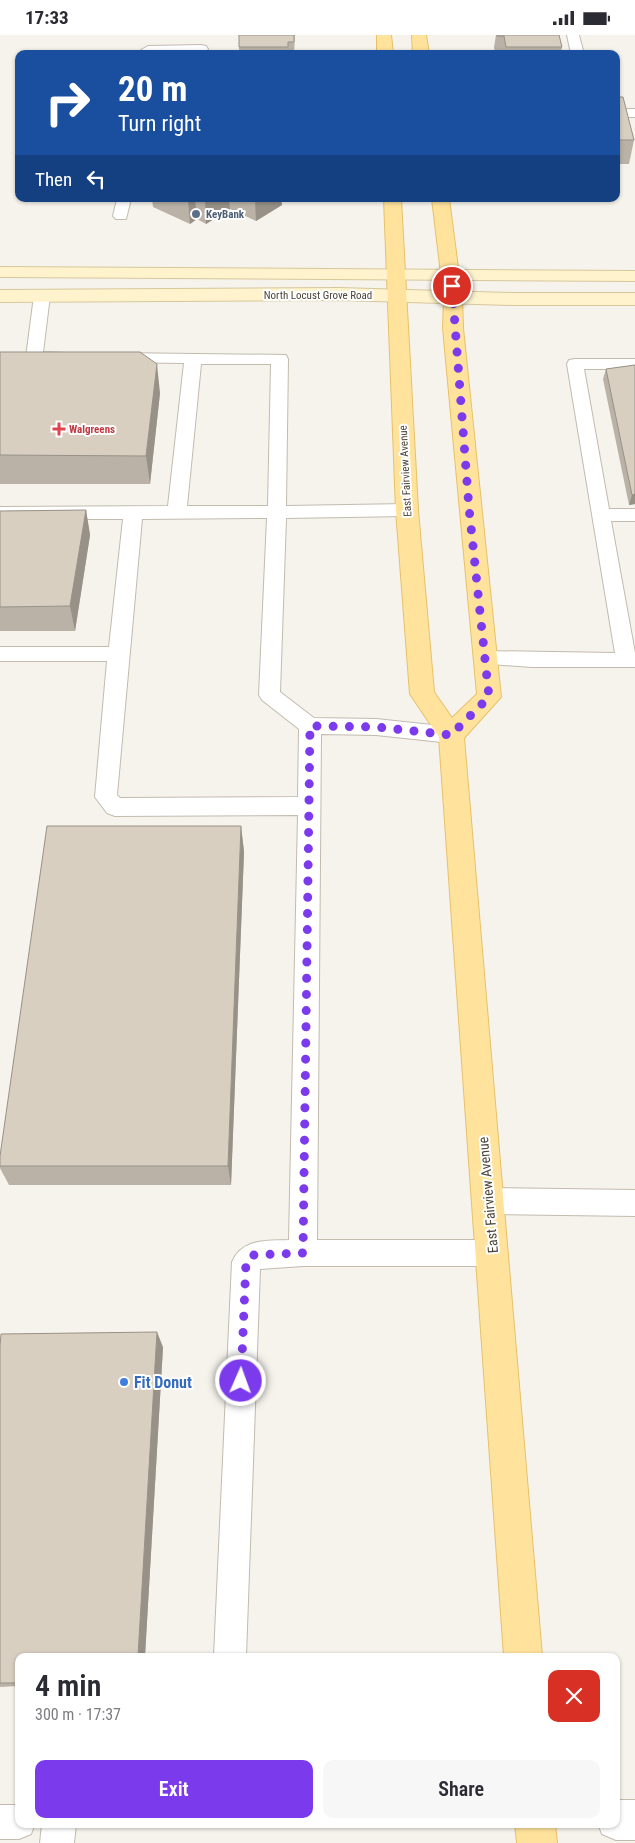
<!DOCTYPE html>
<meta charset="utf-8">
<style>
body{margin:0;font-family:"Roboto Condensed",sans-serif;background:#f7f7f7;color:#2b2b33;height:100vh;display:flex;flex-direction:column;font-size:19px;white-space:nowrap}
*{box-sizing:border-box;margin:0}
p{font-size:16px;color:#7c7c81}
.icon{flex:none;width:28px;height:28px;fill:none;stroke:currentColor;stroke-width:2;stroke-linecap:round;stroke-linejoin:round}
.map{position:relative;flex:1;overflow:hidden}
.sheet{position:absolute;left:15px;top:1618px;width:605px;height:175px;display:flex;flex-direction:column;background:#fff;border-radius:10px;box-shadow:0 1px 4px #0004}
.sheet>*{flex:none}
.top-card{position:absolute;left:15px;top:15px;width:605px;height:152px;border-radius:10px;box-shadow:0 1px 4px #0004;background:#1a4fa0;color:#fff;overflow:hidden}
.pin{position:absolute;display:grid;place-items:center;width:42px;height:42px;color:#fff;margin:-21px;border:2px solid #fff;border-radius:50%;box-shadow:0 1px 5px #0007}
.me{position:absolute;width:55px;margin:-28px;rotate:2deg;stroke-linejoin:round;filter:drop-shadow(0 0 4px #0008)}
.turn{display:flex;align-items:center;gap:18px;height:105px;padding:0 20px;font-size:22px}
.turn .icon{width:65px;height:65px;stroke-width:2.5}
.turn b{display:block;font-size:35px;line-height:42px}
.then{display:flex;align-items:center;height:48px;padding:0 20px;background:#0003;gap:10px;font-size:19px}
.round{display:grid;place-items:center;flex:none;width:52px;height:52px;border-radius:10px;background:#f7f7f7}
.overview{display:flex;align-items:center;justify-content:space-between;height:85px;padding:0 20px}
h1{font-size:30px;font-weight:600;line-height:38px}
.primary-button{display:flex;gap:10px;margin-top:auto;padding:10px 20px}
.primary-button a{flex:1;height:58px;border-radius:10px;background:#7c3aed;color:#fff;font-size:20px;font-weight:600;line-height:58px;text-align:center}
.primary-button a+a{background:#f7f7f7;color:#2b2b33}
.status{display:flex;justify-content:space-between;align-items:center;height:35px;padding:0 25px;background:#fff;direction:ltr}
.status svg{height:14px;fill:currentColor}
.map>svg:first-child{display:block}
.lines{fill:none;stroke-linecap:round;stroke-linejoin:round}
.lane-casing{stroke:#c2bbae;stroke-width:2}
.street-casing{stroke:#c2bbae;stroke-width:2}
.secondary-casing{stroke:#d6c79b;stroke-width:2}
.primary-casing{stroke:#e6c16a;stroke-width:2}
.lane{fill:#fff;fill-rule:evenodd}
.street{fill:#fff;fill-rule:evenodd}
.secondary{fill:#fff3cd;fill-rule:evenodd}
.primary{fill:#ffe39c;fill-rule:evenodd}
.wall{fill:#bab2a6}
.shaded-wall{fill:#979187}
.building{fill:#d8cfc1;stroke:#979187}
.route{stroke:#7c3aed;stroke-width:9;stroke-dasharray:0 16.2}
.service-dot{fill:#5c6f8a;stroke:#fff;stroke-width:2}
.health-dot{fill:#e0444e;stroke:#fff;stroke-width:2}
.shop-dot{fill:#3f7fe0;stroke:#fff;stroke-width:2}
.labels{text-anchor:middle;stroke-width:4;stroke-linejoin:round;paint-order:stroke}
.far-service-label{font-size:11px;font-weight:bold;fill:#4e5e75;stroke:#fff;text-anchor:start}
.far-street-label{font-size:11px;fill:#4b4439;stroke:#fff}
.far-health-label{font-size:11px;font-weight:bold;fill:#be3a42;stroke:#fff;text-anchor:start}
.street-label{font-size:14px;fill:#4b4439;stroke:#fff}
.near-shop-label{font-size:16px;font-weight:bold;fill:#366cbe;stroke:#fff;text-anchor:start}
</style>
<div class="status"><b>17:33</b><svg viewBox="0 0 49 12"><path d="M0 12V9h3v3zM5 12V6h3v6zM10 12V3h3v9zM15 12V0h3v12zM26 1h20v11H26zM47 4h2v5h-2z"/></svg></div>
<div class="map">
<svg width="635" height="1808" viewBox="0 0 635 1808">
<rect width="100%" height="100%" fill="#f6f3ec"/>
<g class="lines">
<g class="lane-casing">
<g id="lane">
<path d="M567,0H579L584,19H571Z"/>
<path d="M201,10L206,11L208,14L206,17L147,19L141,15L148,11Z"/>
<rect x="616" y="74" width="19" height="8"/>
<path d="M117,164H131L126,184H116L113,181Z"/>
<path d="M42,256L50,261L43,317L67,318L69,322L67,326H28L26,322L34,261Z"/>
<path d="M117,318L286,320L288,324L286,471L407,469L414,471L416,475L414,479L407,481L286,483L280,657L314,683L376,684L451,692L459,694L462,700L459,706L451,708L376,700L321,699L317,1205H493L503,1209L507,1218L503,1227L493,1231H303L260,1234L246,1621H214L232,1227C242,1203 267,1206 289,1205L298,780L115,781L107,778L95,762L107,626H0V612H109L123,484H0V472L168,471L184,328L111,327L109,323L111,319ZM201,329H271L268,471H187ZM267,483L259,660L262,665L299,694L298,762L120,763L117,760L142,484Z"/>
<path d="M575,324H635V334H584L609,474H635V486H611L635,618V632H532L477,628L474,623L477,618L484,616L615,618L567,329L569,325Z"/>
<path d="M488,1153L635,1155V1181L488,1179L478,1175L475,1166L478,1157Z"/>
<path d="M0,1770H19V1789H35L31,1799L19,1804H0Z"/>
<path d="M42,1789H76L74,1808H40Z"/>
</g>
</g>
<g class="street-casing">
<path id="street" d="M616,1765H635V1805H616L602,1799L598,1789H616Z"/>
</g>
<g class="secondary-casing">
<g id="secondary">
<path d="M0,232L635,236V246L0,242Z"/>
<path d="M339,253L513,258H635V270H513L339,265L0,267V255Z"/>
</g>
</g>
<g class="primary-casing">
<g id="primary">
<path d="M377,0H391L393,19H377Z"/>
<path d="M412,0H426L429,19H413Z"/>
<path d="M384,164H401L418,475L434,657L452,683L477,659L443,293L444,263L432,164H449L462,263L463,293L501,662L464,703L542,1621H504L439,702L410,659L396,475Z"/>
<path d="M515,1789H555L557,1808H517Z"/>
</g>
</g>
<use href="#lane" class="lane"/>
<use href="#street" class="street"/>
<use href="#secondary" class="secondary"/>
<use href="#primary" class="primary"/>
</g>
<g class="wall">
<path d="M239,0H295L294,19H239Z"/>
<path d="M496,0H559L562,12L561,19H495L494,12Z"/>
<path d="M616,62L634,105L629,129H616Z"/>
<path d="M152,164H281L282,170L256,186L230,174L206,189L197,184L190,189L153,172Z"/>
<path d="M0,317L160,358L150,449H0Z"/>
<path d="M635,330V469L629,470L603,344L606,334Z"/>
<path d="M86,475L90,500L75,596H0V476Z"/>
<path d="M241,791L244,817L231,1150H9L0,1133V1121Z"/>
<path d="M0,1311L163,1312L145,1621H19V1651L0,1652Z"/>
</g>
<g class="shaded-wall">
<path d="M188,164H195L197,184L190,189Z"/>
<path d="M205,164H229L230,174L206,189Z"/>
<path d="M255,164H281L282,170L256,186Z"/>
<path d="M157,329L160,358L150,449L146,421Z"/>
<path d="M635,459V469L629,470L632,460Z"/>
<path d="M86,475L90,500L75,596L70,571Z"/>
<path d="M241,791L244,817L231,1150L228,1131Z"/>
<path d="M157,1297L163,1312L145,1621H138Z"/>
</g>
<g class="building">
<path d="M239,0H294V7H288V12H239Z"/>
<path d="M497,0H559L562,12H506L504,1H497Z"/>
<path d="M616,62H623L634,105H616Z"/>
<path d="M0,317H140L157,329L146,421L0,420Z"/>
<path d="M635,330V459L632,460L606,334Z"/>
<path d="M86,475L70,571L0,572V476Z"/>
<path d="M47,791H241L228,1131H0V1121Z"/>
<path d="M157,1297L138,1621H19V1648H0V1311L1,1299Z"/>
</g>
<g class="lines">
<path class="route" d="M241,1346L246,1227L254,1220L303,1218L310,691L376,692L451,700L489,662L469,473L452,251"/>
</g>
<circle class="service-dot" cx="196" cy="179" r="5"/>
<path class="health-dot" d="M56.5 386.5h5v5h5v5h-5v5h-5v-5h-5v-5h5z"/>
<circle class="shop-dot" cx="124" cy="1347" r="5"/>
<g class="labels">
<g class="far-service-label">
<text x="206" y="183">KeyBank</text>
</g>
<g class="far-street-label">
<text x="318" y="264">North Locust Grove Road</text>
<text transform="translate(405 436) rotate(-93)" y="4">East Fairview Avenue</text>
</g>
<g class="far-health-label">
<text x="69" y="398">Walgreens</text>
</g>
<g class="street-label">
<text transform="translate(488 1160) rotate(-95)" y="5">East Fairview Avenue</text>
</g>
<g class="near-shop-label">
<text x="134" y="1353">Fit Donut</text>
</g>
</g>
</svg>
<div class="pin" style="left:452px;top:251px;background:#d93025"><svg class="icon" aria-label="arrive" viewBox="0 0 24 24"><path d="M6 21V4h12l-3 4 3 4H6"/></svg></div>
<svg class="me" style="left:241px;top:1346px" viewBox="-20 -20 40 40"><circle r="17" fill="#7c3aed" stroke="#fff" stroke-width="3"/><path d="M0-11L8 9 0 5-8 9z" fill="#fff"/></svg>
<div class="top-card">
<div class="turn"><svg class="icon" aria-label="right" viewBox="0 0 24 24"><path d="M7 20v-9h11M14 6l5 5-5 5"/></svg><div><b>20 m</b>Turn right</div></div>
<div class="then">Then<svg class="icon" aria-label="left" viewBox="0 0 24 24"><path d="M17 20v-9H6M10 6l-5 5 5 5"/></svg></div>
</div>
<section class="sheet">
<div class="overview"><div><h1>4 min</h1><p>300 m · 17:37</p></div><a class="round" style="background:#d93025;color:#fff"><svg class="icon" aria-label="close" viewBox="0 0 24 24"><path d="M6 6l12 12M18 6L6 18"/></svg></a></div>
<div class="primary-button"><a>Exit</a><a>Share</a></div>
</section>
</div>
